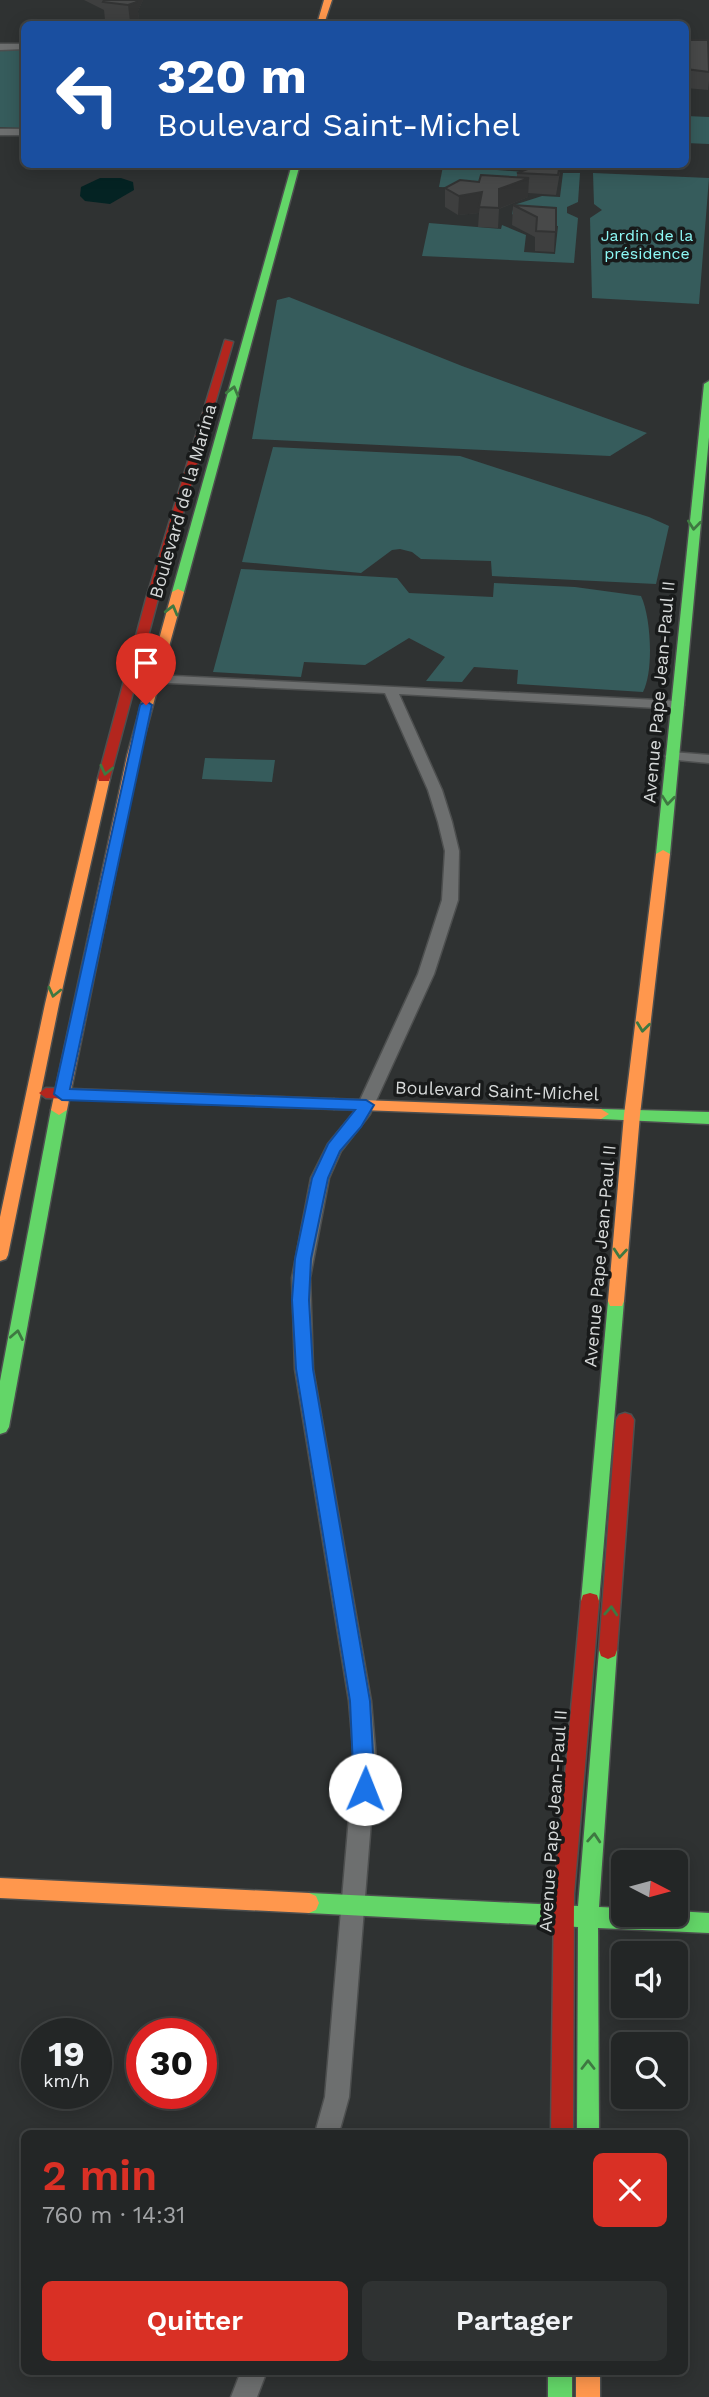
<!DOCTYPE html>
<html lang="fr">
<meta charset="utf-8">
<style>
body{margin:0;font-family:"Work Sans",sans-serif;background:#2f3232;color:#f1f3f6;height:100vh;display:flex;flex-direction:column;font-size:26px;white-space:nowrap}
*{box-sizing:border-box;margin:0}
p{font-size:23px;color:#a3a5a7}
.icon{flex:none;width:38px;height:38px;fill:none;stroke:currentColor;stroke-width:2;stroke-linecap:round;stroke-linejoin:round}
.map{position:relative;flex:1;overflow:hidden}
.sheet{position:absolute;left:21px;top:2130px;width:667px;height:245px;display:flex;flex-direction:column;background:#232626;border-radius:10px;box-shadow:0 4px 18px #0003,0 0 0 2px #404343}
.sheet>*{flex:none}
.top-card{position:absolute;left:21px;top:21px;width:668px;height:147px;border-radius:10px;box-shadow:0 4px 18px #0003,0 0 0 2px #404343;background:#1a4fa0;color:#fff;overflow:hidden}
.needle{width:46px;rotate:96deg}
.tools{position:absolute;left:611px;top:1850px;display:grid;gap:14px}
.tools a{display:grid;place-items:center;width:77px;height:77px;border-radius:10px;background:#232626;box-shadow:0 4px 18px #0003,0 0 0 2px #404343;font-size:35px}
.speed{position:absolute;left:21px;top:2018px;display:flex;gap:14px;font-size:35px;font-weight:700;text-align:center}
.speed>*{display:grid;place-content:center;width:91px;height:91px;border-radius:50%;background:#232626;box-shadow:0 4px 18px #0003,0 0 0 2px #404343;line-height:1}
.speed small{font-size:18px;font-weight:400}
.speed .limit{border:10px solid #d22;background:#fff;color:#111}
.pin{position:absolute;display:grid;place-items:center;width:60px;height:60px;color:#fff;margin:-72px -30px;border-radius:50% 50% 50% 0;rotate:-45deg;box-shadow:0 0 7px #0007}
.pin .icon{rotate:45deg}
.me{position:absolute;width:77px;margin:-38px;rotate:1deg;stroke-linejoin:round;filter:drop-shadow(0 0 5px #0008)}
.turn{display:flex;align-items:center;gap:24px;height:147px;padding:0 21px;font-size:32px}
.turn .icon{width:91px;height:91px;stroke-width:2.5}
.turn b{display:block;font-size:49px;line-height:60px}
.round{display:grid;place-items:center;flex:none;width:74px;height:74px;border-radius:10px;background:#2f3232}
.overview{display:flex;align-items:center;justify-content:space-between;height:119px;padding:0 21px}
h1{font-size:42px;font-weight:600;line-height:52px;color:#d93025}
.cta{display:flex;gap:14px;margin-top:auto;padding:14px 21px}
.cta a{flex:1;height:80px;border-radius:10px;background:#d93025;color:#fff;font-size:28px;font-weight:600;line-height:80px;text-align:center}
.cta a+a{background:#2f3232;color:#f1f3f6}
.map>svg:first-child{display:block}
.green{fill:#365c5c}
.water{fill:#042323}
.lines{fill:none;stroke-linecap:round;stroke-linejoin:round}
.street-casing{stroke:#4d4f4f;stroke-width:3}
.fast-casing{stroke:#4d4f4f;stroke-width:3}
.slow-casing{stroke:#4d4f4f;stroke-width:3}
.jam-casing{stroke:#4d4f4f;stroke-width:3}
.street{fill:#6d6f6f;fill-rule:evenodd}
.fast{fill:#63d668;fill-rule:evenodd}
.slow{fill:#ff974d;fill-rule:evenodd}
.jam{fill:#b3261e;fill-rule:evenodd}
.wall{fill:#3e3f3f}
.shaded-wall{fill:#323333}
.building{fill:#484949;stroke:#323333;stroke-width:2}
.oneway{stroke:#3e7841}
.route{fill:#1a73e8;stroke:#114b97;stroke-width:2}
.labels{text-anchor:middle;stroke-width:7;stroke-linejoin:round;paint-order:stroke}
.far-park-label{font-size:16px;fill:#8df9f6;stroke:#181a1a}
.street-label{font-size:18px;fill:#d6d9d9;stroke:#181a1a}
</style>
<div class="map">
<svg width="709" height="2397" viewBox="0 0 709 2397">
<rect width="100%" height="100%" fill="#2f3232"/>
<g class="green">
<path d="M0,49L24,50V128L0,127Z"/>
<path d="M686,116L709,117V144L686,143Z"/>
<path d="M443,166L525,172L512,190L439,187Z"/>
<path d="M563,173H580L578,202L567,207V213L578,218L574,263L422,256L429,223L501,229L502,225L526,235L524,252L555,254L558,226L533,225L512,214L514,205L542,196L560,197Z"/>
<path d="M593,173L709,178L699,304L592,298L590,218L602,210L594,204Z"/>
<path d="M289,297L462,366L647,433L610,456L252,439L277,300Z"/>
<path d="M273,447L460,456L649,517L669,526L656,584L492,576L491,561L421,559L412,552L400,549L392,550L361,573L242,562Z"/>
<path d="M241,569L397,578L409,593L493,597L494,583L575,587L641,596C651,617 654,671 643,692L517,684L518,670L474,667L462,682L426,681L445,657L409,638L365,665L304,662L301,677L213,672Z"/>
<path d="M205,758L275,760L272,782L202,779Z"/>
</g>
<path class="water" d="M100,178H121L133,182L134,190L110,204L85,201L80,196L81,187Z"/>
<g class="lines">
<g class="street-casing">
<g id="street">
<path d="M0,44H24V49L0,50Z"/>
<rect x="0" y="129" width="24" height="6"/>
<path d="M153,675L677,701L684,705L677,709L399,694L442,790L452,822L459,851L458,900L434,974L370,1114L341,1151L329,1178L310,1278L313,1369L371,1701L376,1759L349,2097L339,2133H315L325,2097L354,1759L349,1701L295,1369L292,1278L311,1178L328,1144L355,1111L418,974L442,900L445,851L438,822L428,790L385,693L148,682L146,679Z"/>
<path d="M672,752L709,755V763L667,759L665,756Z"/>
<path d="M241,2371H267L257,2397H231Z"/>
</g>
</g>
<g class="fast-casing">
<g id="fast">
<path d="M292,164H300L184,592L174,594L172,592Z"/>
<path d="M709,381V437L670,854L663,858L656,854L704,384Z"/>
<path d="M59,1105L67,1110L9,1427L6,1432L0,1434V1381L51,1110Z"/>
<path d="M601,1109L709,1112V1124L601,1119L593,1114Z"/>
<path d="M616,1294L622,1296L624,1301L599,1601L597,1607L590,1609L583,1607L581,1601L608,1301L610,1296Z"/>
<path d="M608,1641L615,1644L617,1650L599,1907L623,1908V1914H676V1911L709,1913V1933L598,1928L599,2133H577L578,1927L309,1913L302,1910L299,1903L302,1896L309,1893L578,1906L599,1650L601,1644Z"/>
<rect x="548" y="2371" width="24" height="26"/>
</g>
</g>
<g class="slow-casing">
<g id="slow">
<path d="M324,0H332L324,24H317Z"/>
<path d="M178,589L184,592L139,756L67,1110L59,1115L51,1110L127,756L172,592Z"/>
<path d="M104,774L110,778L59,1004L8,1255L6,1259L0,1261V1217L45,1004L98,778Z"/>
<path d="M663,850L670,854L640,1115L624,1301L622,1306H610L608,1301L624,1115L656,854Z"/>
<path d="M334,1099L601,1109L609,1114L601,1119L334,1109L326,1104Z"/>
<path d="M0,1878L309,1893L316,1896L319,1903L316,1910L309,1913L0,1898Z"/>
<rect x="576" y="2371" width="24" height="26"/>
</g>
</g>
<g class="jam-casing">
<g id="jam">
<path d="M225,340L233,342L158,599L110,778L109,781H99L98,778L146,599Z"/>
<path d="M46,1088L334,1099L342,1104L334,1109L46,1098L39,1093Z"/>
<path d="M625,1413L631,1415L634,1420L617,1650L615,1656L608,1659L601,1656L599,1650L616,1420L619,1415Z"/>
<path d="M590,1593L597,1595L599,1601L574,1894L573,2133H551L554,1894L581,1601L583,1595Z"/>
</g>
</g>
<use href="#street" class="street"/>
<use href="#fast" class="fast"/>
<use href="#slow" class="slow"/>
<use href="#jam" class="jam"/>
</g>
<g class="wall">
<path d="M84,0H143L138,11L139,20L130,22L105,20L104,10Z"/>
<path d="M686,40L709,51V81L708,90L686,88Z"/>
<path d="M560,172L556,195L528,193V197L499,209L498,228L478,227L479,213L458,215L445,207V188L517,177V173Z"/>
<path d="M513,205L556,208L554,252L535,251V237L512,225Z"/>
</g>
<g class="shaded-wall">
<path d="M135,0H143L138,11L139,20L130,22L128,5Z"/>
<path d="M529,178L528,197L498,209L499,189Z"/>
<path d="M482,192L479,213L458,215L459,196Z"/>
</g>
<g class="building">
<path d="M104,0H136L137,2L128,5L103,2Z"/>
<path d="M576,21L600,22L599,24H576Z"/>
<path d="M686,40H708L709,72L686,69Z"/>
<path d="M541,164H560L558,175L517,173Z"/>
<path d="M481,175L529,178L499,189V208L479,207L482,192L459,196L445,188L460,180L479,182Z"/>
<path d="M513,205L556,208V232L536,231L537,217Z"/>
</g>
<defs><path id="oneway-chevron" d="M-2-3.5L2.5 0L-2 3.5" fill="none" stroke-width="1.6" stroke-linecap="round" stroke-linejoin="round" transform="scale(1.75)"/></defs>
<g class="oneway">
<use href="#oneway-chevron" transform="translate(233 391) rotate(-75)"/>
<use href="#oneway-chevron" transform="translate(694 525) rotate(96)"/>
<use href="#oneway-chevron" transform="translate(172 610) rotate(-75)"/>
<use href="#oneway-chevron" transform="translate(106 770) rotate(103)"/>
<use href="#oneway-chevron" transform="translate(668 800) rotate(96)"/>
<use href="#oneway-chevron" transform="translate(54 992) rotate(103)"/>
<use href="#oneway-chevron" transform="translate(643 1027) rotate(97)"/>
<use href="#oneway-chevron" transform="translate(620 1253) rotate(95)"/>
<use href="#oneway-chevron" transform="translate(17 1335) rotate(-79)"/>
<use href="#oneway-chevron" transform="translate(611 1611) rotate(-86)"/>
<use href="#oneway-chevron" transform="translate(594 1838) rotate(-86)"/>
<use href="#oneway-chevron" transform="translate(588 2065) rotate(-90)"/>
</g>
<path class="route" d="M146,701L152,705L70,1089L366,1100L374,1105L361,1127L340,1151L328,1178L311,1259L309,1300L313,1369L370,1701L375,1789L372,1796L365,1799L357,1796L354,1789L350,1701L296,1369L292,1300L295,1259L312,1178L328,1144L355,1110L62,1100L54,1094L140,705Z"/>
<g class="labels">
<g class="far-park-label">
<text x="647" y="241">Jardin de la<tspan x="647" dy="18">présidence</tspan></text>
</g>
<g class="street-label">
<text transform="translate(183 501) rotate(-74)" y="6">Boulevard de la Marina</text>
<text transform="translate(659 692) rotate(-85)" y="6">Avenue Pape Jean-Paul II</text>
<text transform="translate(497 1091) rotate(2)" y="6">Boulevard Saint-Michel</text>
<text transform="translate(600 1256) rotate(-85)" y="6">Avenue Pape Jean-Paul II</text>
<text transform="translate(553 1821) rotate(-86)" y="6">Avenue Pape Jean-Paul II</text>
</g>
</g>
</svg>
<div class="tools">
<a><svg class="needle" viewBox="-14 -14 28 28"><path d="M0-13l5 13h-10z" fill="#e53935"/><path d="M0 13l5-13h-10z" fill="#a3a5a7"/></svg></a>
<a><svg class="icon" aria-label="sound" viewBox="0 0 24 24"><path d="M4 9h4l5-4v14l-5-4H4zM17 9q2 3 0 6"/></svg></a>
<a><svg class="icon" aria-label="search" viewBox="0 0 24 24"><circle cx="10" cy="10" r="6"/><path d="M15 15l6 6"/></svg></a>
</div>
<div class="speed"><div>19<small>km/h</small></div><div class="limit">30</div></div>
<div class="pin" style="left:146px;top:705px;background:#d93025"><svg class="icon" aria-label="arrive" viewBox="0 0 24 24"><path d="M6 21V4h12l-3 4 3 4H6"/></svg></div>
<svg class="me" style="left:365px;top:1789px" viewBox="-20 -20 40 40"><circle r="19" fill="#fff"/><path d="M0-13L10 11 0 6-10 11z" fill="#1a73e8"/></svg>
<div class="top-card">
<div class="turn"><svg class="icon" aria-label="left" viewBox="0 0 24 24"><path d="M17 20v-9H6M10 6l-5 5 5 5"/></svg><div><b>320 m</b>Boulevard Saint-Michel</div></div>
</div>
<section class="sheet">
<div class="overview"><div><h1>2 min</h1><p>760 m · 14:31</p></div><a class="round" style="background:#d93025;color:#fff"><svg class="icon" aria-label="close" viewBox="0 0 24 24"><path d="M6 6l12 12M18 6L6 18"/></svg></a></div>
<div class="cta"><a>Quitter</a><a>Partager</a></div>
</section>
</div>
